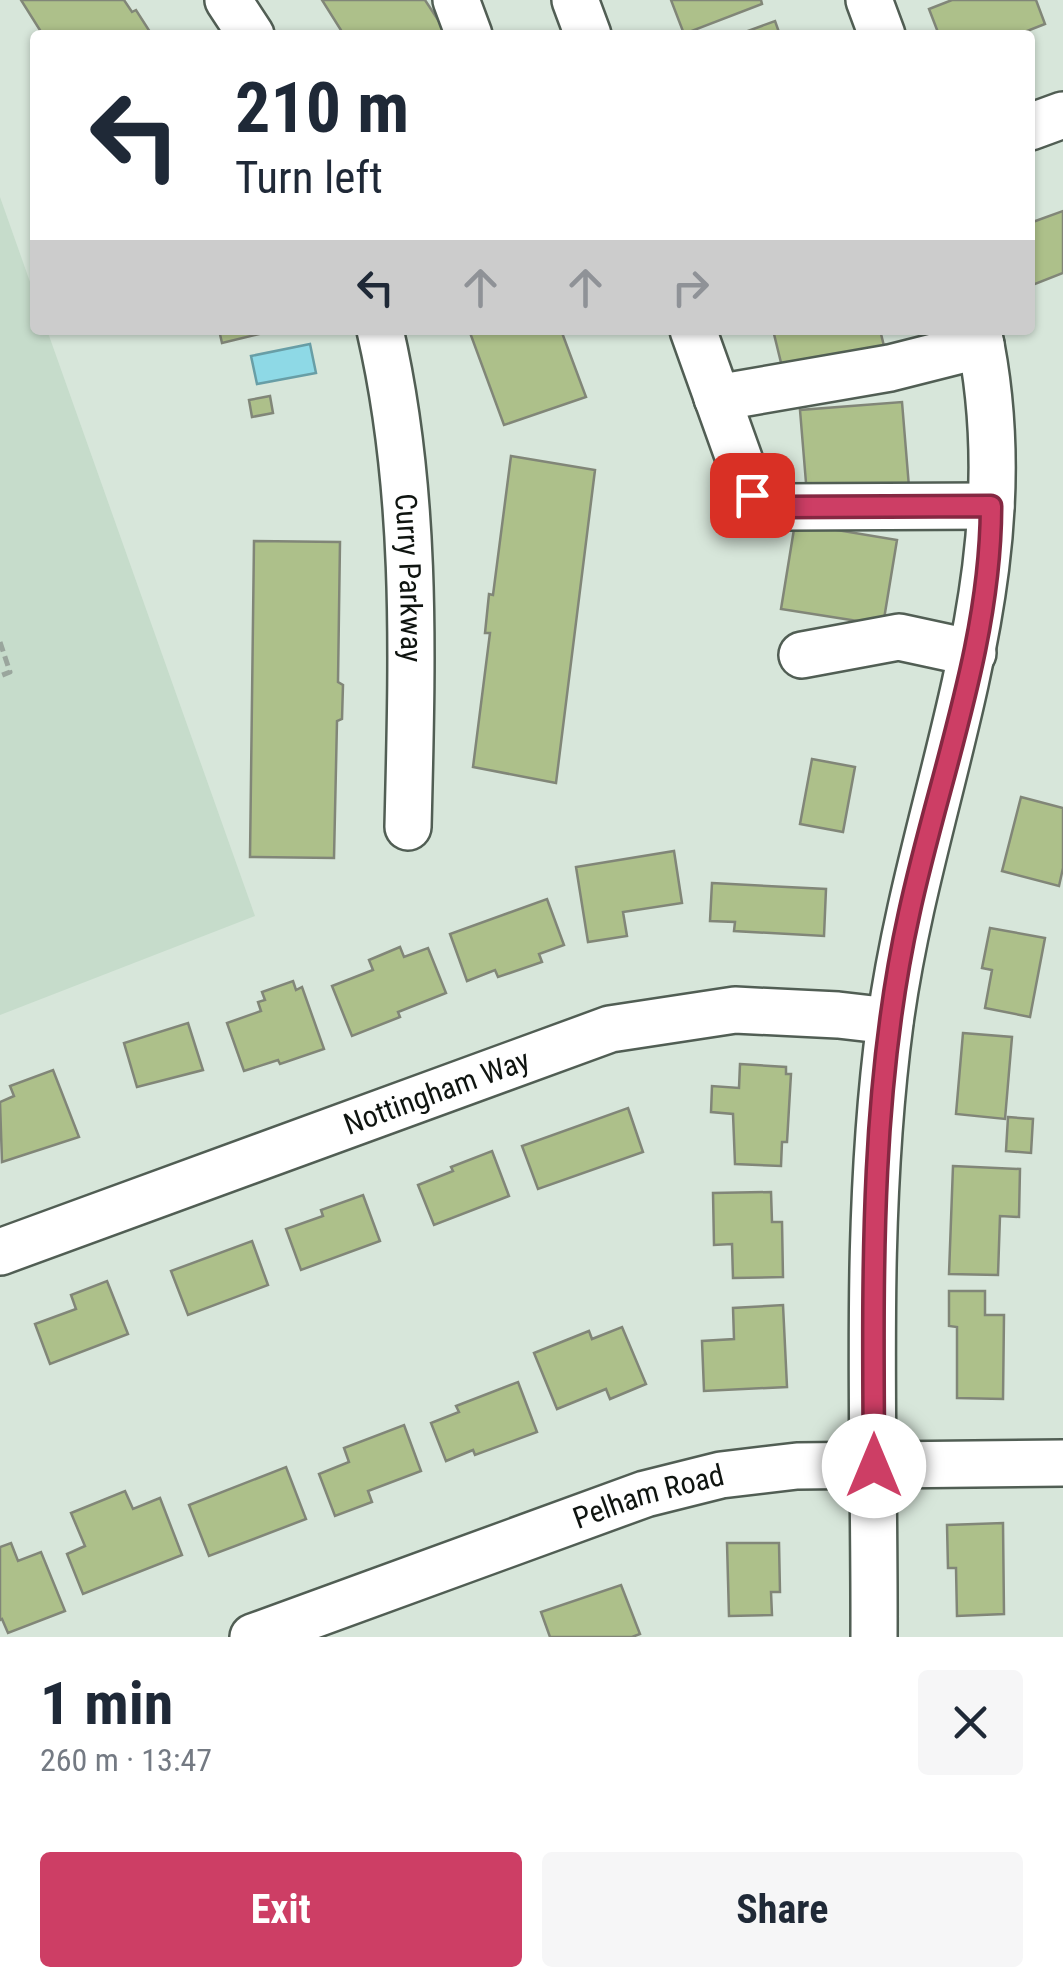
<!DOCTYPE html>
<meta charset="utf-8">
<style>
body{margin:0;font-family:"Roboto Condensed",sans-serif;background:#f6f6f7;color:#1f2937;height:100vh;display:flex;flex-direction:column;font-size:38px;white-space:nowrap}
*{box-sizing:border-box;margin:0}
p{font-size:32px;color:#747a83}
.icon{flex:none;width:55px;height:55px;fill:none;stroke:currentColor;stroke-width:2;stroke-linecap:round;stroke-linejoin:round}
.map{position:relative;height:1637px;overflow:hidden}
.side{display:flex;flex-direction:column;background:#fff;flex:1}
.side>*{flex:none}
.banner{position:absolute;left:30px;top:30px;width:1005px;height:305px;border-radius:10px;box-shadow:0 2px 8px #0004;background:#fff;color:#1f2937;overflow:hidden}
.pin{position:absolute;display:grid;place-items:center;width:85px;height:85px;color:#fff;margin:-42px;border-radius:20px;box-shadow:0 5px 15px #0006}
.me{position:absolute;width:110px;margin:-55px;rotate:0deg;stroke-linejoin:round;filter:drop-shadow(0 0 8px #0008)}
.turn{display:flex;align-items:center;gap:35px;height:210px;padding:0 40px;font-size:45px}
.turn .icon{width:130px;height:130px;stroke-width:2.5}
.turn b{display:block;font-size:70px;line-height:85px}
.lanes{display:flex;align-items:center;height:95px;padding:0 40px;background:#0003;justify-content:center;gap:50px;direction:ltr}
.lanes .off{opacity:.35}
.round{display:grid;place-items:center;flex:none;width:105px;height:105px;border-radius:10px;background:#f6f6f7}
.head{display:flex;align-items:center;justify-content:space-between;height:170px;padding:0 40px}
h1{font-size:60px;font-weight:700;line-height:75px}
.primary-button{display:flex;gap:20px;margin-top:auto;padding:20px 40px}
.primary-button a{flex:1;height:115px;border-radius:10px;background:#cd3e65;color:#fff;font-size:40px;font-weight:700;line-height:115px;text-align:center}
.primary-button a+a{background:#f6f6f7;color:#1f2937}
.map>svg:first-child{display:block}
.built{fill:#c6dccb}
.water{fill:#8ed9e6;stroke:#689ea6;stroke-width:2.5}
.building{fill:#adc08a;stroke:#818678;stroke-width:2.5}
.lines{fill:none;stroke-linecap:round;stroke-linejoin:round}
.minor-casing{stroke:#515e54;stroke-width:50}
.path{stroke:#9aa69d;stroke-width:5;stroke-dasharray:10 5;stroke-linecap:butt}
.minor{stroke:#fff;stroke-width:45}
.route-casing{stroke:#852842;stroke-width:25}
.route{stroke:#cd3e65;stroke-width:18}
.labels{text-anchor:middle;stroke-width:8;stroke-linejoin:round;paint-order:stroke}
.street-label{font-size:30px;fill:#0f1410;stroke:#d7e6da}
</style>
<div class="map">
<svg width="1063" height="1637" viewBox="0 0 1063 1637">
<rect width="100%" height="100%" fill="#d7e6da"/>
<path class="built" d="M0,197L35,296V330H47L255,916L0,1015Z"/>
<path class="water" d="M310,344L316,373L257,384L251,356Z"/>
<g class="building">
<path d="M21,0H124L132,12L136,10L152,35H43Z"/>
<path d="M322,0H425L448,35H344Z"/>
<path d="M671,0H761L762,4L684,34Z"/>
<path d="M952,0H1036L1045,24L1017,35H939L929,9Z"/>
<path d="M775,21L780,35H737Z"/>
<path d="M1063,211V273L1030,286V223Z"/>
<path d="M219,330H262L263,333L222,343Z"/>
<path d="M469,330H561L586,397L504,425Z"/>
<path d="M773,330H880L887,358L785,379Z"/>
<path d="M270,396L273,413L252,417L249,400Z"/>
<path d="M902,402L909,487L807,495L800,410Z"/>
<path d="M511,456L595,470L556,783L473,767L490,633H485L489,594L493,595Z"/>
<path d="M795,523L897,540L883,625L781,609Z"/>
<path d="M254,541L340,542L338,682L343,685L342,719L337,721L334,858L250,857Z"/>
<path d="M812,759L855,767L843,832L800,824Z"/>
<path d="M1021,797L1063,808V868L1059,886L1002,871Z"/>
<path d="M674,851L682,903L623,912L627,936L588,942L576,867Z"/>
<path d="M712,883L826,889L824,936L734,931L735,922L710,921Z"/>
<path d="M547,899L564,945L539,954L542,962L498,977L495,970L467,981L450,934Z"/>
<path d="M990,928L1045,938L1030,1017L985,1008L992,970L982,968Z"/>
<path d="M400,947L404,957L428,948L446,993L398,1012L400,1017L352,1036L332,986L373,970L369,960Z"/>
<path d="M293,981L296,990L302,987L324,1049L280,1064L278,1060L244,1071L227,1023L261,1011L258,1002L265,1000L262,992Z"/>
<path d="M188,1023L203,1070L137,1087L124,1043Z"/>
<path d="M963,1033L1012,1037L1005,1119L956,1114Z"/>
<path d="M740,1064L786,1067V1074H791L787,1142H782L781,1166L735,1164L733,1114L711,1112L712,1086L739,1088Z"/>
<path d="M53,1070L79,1137L2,1162L0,1102L14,1096L10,1086Z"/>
<path d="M628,1108L643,1152L538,1189L522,1146Z"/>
<path d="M1008,1117L1033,1119L1031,1153L1006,1151Z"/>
<path d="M492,1151L509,1196L434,1225L418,1185L453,1171L451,1167Z"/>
<path d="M953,1166L1020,1169L1019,1217L1000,1216L998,1275L949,1274Z"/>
<path d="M771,1192L772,1222H782L783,1277L733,1278L732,1244L714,1245L713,1193Z"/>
<path d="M363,1195L380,1241L301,1270L286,1229L323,1216L321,1210Z"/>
<path d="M252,1241L268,1285L188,1315L171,1271Z"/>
<path d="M107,1281L128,1334L50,1364L35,1324L76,1309L71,1295Z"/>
<path d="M949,1291H985V1315H1004L1003,1399L957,1398V1327L949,1326Z"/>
<path d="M783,1305L787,1387L704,1391L702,1341L734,1339L733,1308Z"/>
<path d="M622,1327L646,1384L610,1399L606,1389L557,1409L534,1353L589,1331L592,1339Z"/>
<path d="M518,1382L537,1432L475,1455L473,1450L446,1461L431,1423L459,1412L456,1406Z"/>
<path d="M404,1425L421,1471L368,1491L372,1502L335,1516L319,1474L349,1462L344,1448Z"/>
<path d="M286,1467L306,1519L209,1556L189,1505Z"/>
<path d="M125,1491L133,1509L160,1498L182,1555L83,1594L67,1554L85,1546L71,1513Z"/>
<path d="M1003,1523L1004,1614L957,1616L956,1568H948L947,1525Z"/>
<path d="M11,1543L18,1561L41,1552L65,1611L8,1633L2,1619L0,1620V1547Z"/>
<path d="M727,1543H779L780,1592H771L772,1615L729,1616Z"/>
<path d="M621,1585L640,1634L632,1637H550L541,1612Z"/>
</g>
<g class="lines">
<g class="minor-casing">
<g id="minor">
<path d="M228,0L251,35"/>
<path d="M456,0L469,35"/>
<path d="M575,0L588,35"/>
<path d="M869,0L882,35"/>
<path d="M1030,127L1063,115"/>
<path id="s1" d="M380,330C418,494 412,660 408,827"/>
<path d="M693,330L752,495L783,507L991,506"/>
<path d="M717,398L890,368L981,345"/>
<path d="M802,655L899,637L973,653"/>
<path id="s2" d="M0,1252L610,1029L735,1010L838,1015L890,1021"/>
<path id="s3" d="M253,1637L645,1494L721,1475L797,1466L1063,1463"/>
<path d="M874,1637C875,1433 863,1226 890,1023C922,787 1031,575 978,330"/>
</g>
</g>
<path class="path" d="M0,642L10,672L0,676"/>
<use href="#minor" class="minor"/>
</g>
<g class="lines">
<g class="route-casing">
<path id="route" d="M752,495L782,507L991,506C991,645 938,779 909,914C869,1095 873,1282 874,1466"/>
</g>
<use href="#route" class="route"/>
</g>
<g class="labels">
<g class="street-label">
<text dy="10" stroke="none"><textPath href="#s1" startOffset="250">Curry Parkway</textPath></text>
<text dy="10" stroke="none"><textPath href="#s2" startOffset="465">Nottingham Way</textPath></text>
<text dy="10" stroke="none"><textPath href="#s3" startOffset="420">Pelham Road</textPath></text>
</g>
</g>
</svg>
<div class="pin" style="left:752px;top:495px;background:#d93025"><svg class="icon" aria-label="arrive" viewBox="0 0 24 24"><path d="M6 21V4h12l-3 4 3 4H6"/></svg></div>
<svg class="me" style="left:874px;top:1466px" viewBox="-20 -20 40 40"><circle r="19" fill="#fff"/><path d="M0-13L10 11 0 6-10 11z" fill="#cd3e65"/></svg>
<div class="banner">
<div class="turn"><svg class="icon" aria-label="left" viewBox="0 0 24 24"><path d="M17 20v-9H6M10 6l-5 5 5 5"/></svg><div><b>210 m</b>Turn left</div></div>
<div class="lanes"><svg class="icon" aria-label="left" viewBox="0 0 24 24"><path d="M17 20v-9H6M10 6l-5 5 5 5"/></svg><svg class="icon off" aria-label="ahead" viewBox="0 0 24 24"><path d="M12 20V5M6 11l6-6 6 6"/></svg><svg class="icon off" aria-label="ahead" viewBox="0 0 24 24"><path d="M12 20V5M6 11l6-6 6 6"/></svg><svg class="icon off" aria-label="right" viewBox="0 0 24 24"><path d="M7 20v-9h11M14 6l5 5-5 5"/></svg></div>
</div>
</div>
<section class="side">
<div class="head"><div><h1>1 min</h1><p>260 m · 13:47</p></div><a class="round"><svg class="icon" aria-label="close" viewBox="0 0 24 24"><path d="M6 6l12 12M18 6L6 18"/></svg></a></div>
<div class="primary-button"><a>Exit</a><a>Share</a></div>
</section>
